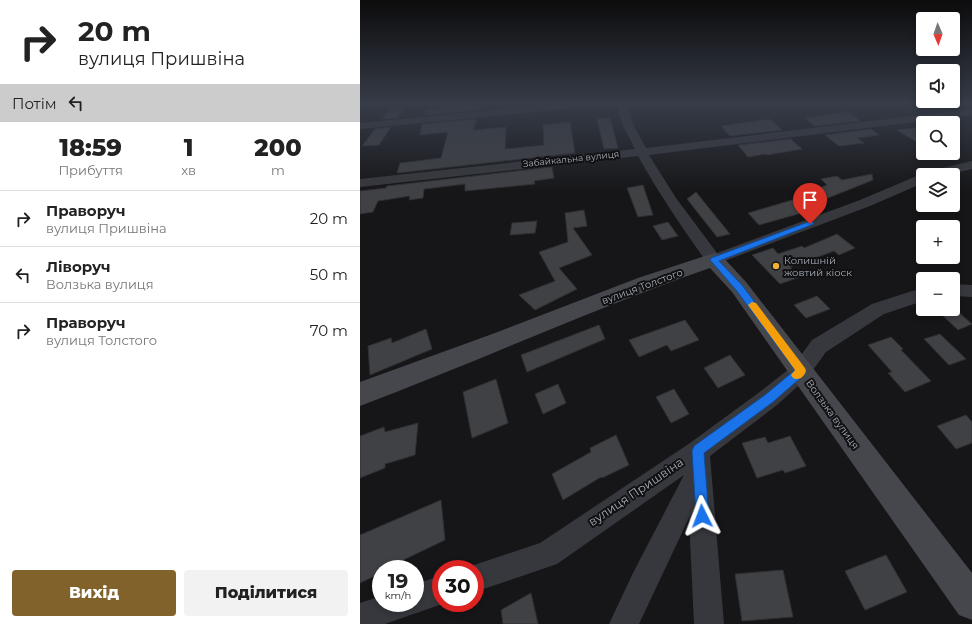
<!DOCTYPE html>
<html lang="uk">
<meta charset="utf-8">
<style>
body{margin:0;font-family:Montserrat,sans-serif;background:#f2f2f2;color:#222;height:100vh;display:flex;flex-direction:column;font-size:15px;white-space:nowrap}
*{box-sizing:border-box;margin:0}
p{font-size:13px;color:#767676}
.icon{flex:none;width:22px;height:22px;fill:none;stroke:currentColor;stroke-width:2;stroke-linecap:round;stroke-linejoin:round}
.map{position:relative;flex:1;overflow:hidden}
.drawer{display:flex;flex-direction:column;background:#fff;width:360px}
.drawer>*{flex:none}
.top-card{background:#fff;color:#222;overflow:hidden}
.needle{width:26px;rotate:178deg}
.tools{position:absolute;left:556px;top:12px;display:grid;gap:8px}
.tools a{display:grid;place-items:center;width:44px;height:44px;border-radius:4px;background:#fff;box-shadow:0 2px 6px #0003;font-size:20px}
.speed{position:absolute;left:12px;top:560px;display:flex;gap:8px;font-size:20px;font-weight:700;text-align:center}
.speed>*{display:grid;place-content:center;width:52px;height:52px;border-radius:50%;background:#fff;box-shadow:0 2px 6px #0003;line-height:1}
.speed small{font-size:10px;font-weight:400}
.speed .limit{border:6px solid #d22;background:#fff;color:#111}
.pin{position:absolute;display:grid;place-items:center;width:34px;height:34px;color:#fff;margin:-41px -17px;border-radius:50% 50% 50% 0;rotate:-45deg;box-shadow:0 0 4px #0007}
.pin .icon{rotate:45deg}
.me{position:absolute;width:44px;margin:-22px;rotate:357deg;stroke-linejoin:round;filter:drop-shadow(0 0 3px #0008)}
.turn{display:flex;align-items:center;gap:14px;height:84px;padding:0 12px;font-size:18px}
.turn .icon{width:52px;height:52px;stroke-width:2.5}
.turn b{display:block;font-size:28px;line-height:34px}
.then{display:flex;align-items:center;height:38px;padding:0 12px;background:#0003;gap:8px;font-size:15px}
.eta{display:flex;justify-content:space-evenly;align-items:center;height:68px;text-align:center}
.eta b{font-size:24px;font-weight:800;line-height:28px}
.cta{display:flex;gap:8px;margin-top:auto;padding:8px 12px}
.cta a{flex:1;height:46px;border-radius:4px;background:#80622a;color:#fff;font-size:16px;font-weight:800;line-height:46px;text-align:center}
.cta a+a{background:#f2f2f2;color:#222}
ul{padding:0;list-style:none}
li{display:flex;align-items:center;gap:12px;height:56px;padding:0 12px;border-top:1px solid #e0e0e0}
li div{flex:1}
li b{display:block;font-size:15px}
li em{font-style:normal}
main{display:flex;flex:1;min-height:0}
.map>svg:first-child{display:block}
.building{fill:#404145;stroke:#303034}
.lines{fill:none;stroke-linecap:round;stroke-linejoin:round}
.street{fill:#37383d;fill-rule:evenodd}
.secondary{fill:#45474d;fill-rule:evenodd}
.route{fill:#1a73e8;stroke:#114b97}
.slow{fill:#f59e0b}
.poi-dot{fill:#f2b134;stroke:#111113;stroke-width:1.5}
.labels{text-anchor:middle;stroke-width:4;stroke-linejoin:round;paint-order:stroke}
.far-street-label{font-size:9px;fill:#a8adb8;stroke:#111113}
.poi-label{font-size:10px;fill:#a8adb8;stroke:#111113;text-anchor:start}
.street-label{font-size:10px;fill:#a8adb8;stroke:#111113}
.near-street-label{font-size:12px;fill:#a8adb8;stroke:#111113}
</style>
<main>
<section class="drawer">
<div class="top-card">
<div class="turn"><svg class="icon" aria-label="right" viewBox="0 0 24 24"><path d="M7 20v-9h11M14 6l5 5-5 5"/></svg><div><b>20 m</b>вулиця Пришвіна</div></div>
<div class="then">Потім<svg class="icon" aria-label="left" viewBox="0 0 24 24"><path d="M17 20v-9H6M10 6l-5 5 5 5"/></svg></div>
</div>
<div class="eta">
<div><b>18:59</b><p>Прибуття</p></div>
<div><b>1</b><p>хв</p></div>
<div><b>200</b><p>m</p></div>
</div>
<ul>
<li><svg class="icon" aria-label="right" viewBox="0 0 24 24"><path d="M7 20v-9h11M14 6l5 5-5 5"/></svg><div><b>Праворуч</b><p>вулиця Пришвіна</p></div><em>20 m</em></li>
<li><svg class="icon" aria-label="left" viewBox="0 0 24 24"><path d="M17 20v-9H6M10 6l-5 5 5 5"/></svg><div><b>Ліворуч</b><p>Волзька вулиця</p></div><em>50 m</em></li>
<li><svg class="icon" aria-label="right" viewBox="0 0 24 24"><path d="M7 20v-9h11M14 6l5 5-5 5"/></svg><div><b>Праворуч</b><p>вулиця Толстого</p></div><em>70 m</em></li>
</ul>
<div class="cta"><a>Вихід</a><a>Поділитися</a></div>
</section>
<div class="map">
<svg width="612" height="624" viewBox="0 0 612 624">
<rect width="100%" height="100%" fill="#161618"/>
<g class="building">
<path d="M104,104H123L121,110L65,115L66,109L84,108L85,105Z"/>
<path d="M45,107L38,118L22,119L30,109Z"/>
<path d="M488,112L500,121L455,126L444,118Z"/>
<path d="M250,118L258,148L244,149L237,119Z"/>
<path d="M117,119L113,130L146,127L145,149L184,145L183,125L210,122L215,153L37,173L40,163L81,158L88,132L60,135L62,124Z"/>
<path d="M410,119L422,130L370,136L361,126Z"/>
<path d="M31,127L19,145L2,146L15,129Z"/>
<path d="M563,127V146L537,130Z"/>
<path d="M511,129L519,135L497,138L504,143L479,146L465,135Z"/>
<path d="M431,139L442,149L407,155L406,154L388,157L378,145Z"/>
<path d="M192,167L194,178L174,181L175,184L105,191V184L64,189L63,198L49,200L50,196L18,201L13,212L0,214V191L26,188L27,186Z"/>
<path d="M512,174L513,180L458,202L463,207L399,225L388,213L439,198L437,196L467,185L461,179L477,176L482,180Z"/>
<path d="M283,185L293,215L278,217L267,188Z"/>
<path d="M336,192L370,234L357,237L327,199Z"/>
<path d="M224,210L227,226L213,228L232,255L199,268L217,289L175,310L159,295L195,281L179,252L208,242L205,213Z"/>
<path d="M177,221L175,233L150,235L152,223Z"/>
<path d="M308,222L318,236L302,240L293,226Z"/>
<path d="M477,234L495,248L479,255L474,251L430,267L440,277L420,284L392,255L413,248L418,254L442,246L444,248Z"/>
<path d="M457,296L470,309L446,318L434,305Z"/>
<path d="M596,310L612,324L598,330L582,315Z"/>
<path d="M325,320L339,340L311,351L307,345L279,357L269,340Z"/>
<path d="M239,325L245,339L167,372L161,355Z"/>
<path d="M66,329L72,349L10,375L8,346L31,338L32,343Z"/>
<path d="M580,334L606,359L589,365L564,339Z"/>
<path d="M531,337L543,349L541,350L571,381L545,392L528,373L532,372L508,345Z"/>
<path d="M370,355L385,375L358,388L344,368Z"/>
<path d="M136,379L148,423L112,438L103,392Z"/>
<path d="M198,384L206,403L183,414L175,394Z"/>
<path d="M314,389L329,414L311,423L296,397Z"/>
<path d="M606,415L612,422V443L596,449L577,426Z"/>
<path d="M58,423L55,455L25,464V468L0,478V436L24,427L25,432Z"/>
<path d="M256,435L269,465L242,478L241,477L203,500L192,474L231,452L230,448Z"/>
<path d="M430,436L446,466L425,473L423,470L397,478L382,443L405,437L408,443Z"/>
<path d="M81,500L85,540L39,562V564L29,569H21V573L0,583V535Z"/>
<path d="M526,555L547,592L505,610L485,571Z"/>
<path d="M423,570L433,617L382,621L375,574Z"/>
<path d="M171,593L178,624H143L141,610Z"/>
</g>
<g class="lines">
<g class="street">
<path d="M192,104H229L224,107L0,129V123Z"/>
<path d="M256,104H266L274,126L286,148L612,109V115L289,155L316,198L357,253L500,200L559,175L564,174L566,172L612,161V169L586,175H563V183L510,206L354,265L348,264C323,229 299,194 278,156L0,187V179L275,149L263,126Z"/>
<path d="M593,284L612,285V297L593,296Z"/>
<path d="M563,289V301L524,314L466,352L448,377L417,405L350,456L364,624H334L329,518L279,624H249L273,573L324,475L197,564L115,592V569L105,568L180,543L330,443L401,391L434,365L452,340L512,304L552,291Z"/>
<path d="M81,576V603H85L25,624H0V603L21,596V603H55V584Z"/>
</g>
<path class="secondary" d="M354,253L361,255L386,282L612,573V620L599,615L372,292L350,268C232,309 117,362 0,406V382L135,333L278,278Z"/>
</g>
<linearGradient id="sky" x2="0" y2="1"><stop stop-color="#0c0c0d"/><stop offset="0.54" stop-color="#363c48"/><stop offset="1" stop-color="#363c48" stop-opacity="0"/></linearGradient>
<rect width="612" height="192" fill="url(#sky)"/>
<path class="route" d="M448,222H453L454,224L359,261L382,285L446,371L445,374L413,402L344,453L349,516L347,521L342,523L338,521L336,516L332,451L334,446L405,395L435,370L376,290L350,260L351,258Z"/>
<path class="slow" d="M392,302L396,303L445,368L446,371C444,377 439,381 433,378L431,375L435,370L388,305Z"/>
<circle class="poi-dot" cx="416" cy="266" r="4"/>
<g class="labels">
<g class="far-street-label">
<text transform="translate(211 159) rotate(-6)" y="3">Забайкальна вулиця</text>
</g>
<g class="poi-label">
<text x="424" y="264">Колишній<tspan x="424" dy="12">жовтий кіоск</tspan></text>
</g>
<g class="street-label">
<text transform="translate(282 286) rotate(-20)" y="4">вулиця Толстого</text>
<text transform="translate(473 414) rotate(54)" y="4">Волзька вулиця</text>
</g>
<g class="near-street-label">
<text transform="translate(276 492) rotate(-34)" y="4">вулиця Пришвіна</text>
</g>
</g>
</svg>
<div class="tools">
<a><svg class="needle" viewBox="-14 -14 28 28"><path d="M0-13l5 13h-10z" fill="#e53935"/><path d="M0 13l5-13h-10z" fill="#767676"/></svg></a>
<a><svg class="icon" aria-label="sound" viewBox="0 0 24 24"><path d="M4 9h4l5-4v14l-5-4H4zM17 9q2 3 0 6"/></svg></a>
<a><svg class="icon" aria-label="search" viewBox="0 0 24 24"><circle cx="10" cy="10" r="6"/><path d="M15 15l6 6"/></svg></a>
<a><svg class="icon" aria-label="layers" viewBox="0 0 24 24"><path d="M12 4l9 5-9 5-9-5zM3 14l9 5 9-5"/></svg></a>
<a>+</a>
<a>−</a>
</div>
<div class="speed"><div>19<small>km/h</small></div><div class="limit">30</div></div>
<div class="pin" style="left:450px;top:224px;background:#d93025"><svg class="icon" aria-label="arrive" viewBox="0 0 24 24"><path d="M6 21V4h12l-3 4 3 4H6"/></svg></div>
<svg class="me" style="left:342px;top:516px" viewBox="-20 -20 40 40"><path d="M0-17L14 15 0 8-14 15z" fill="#1a73e8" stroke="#fff" stroke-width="4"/></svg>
</div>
</main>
